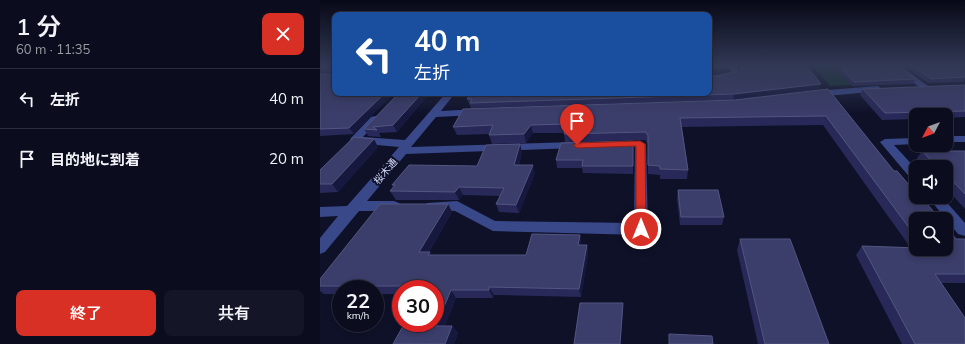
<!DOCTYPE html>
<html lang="ja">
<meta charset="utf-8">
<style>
body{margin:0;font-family:Mulish,"Noto Sans JP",sans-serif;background:#141628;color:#f1f3f6;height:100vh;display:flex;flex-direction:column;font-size:15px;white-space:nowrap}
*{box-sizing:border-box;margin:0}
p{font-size:13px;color:#9a9ca4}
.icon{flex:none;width:22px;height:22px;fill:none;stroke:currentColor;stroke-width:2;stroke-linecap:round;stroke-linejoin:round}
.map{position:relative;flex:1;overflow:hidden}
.details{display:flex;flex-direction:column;background:#0b0d1f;width:320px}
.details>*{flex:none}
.banner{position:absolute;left:12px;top:12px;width:380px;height:84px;border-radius:8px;box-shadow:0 2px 6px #0003,0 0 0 1px #2b2d3d;background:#1a4fa0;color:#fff;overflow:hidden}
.needle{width:26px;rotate:229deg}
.tools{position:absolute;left:589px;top:108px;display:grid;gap:8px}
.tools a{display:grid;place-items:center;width:44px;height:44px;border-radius:8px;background:#0b0d1f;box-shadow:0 2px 6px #0003,0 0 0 1px #2b2d3d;font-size:20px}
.speed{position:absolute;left:12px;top:280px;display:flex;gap:8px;font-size:20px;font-weight:700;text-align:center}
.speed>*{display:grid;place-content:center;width:52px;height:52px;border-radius:50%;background:#0b0d1f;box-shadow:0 2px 6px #0003,0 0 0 1px #2b2d3d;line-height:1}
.speed small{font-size:10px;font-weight:400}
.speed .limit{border:6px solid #d22;background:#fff;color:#111}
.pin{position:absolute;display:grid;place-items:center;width:34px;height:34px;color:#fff;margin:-41px -17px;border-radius:50% 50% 50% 0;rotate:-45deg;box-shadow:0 0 4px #0007}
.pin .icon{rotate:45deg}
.me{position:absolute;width:44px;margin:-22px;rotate:0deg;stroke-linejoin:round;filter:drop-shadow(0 0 3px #0008)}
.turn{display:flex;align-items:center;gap:14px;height:84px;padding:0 16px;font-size:18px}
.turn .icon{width:52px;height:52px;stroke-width:2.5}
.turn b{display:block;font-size:28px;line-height:34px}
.round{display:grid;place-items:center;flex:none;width:42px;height:42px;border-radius:8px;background:#141628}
.head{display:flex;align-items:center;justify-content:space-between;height:68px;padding:0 16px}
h1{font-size:24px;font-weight:600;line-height:30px}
.primary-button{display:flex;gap:8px;margin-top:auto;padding:8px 16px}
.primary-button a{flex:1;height:46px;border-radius:8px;background:#d93025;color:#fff;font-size:16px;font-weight:600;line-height:46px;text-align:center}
.primary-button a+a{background:#141628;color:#f1f3f6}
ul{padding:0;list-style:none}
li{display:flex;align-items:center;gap:12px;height:60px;padding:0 16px;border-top:1px solid #2b2d3d}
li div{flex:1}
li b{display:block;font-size:15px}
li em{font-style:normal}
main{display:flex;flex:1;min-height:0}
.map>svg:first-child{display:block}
.green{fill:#12332b}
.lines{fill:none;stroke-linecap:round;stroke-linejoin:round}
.minor{fill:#394889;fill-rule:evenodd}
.wall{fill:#282958}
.shaded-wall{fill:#16183d}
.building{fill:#3b3d6a;stroke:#535681}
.route{fill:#d93025;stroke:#8d1f18}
.labels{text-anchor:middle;stroke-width:4;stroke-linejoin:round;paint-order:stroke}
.street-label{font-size:10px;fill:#d7dcff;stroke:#0f1129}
</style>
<main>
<section class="details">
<div class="head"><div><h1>1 分</h1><p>60 m · 11:35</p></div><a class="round" style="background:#d93025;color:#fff"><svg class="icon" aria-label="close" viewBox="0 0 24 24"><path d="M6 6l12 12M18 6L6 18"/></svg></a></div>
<ul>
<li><svg class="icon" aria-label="left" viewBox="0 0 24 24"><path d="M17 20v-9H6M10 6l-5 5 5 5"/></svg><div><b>左折</b></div><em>40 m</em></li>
<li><svg class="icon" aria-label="arrive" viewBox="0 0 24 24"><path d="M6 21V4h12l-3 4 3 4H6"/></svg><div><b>目的地に到着</b></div><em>20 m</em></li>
</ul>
<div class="primary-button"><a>終了</a><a>共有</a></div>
</section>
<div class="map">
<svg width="645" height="344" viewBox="0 0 645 344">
<rect width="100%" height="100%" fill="#0f1129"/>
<path class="green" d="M492,65H514L534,85L510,86Z"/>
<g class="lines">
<g class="minor">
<path d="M409,65H417L420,73L419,75L395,81L389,79V75H395L411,72Z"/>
<path d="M570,65H580L609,87L605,90L602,89Z"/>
<path d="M558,86L562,89L561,91L495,97L491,94L495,91Z"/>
<path d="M126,93H135L121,111L157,109L162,112L157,115L116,117L91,147L256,142L261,145L256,148L86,154L47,201H74L79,203L81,206L79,209L74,211H39L5,252L0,254V238L18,216L0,217V207L27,206L79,147L35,143L30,140L31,138L51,117L55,116L60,119L43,137L85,140Z"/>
<rect x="626" y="136" width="19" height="6"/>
<path d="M596,138V144L574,145L596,169V181L592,180L560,142L565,139Z"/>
<path d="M298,141H321L326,144L328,229L326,233L321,235L173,231L135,211L107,209L105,206L107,203L137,201L175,221L314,223L315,147L294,146L293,144L294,142Z"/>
<path d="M608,197H622L645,223V236L638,234Z"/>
</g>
</g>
<g class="wall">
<path d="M0,65H15L34,134L0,136V74L11,75L12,74H0Z"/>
<path d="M418,65H486L499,89L413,100L151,108L147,99L396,77L420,72L421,71Z"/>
<path d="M513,65H576L595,79L593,84L532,86Z"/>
<path d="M583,65H645V79L643,82L608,83Z"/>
<path d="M645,85V117L626,118V115H596V119L562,120L540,95L543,89Z"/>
<path d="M508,89L596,219V249H626L636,239H645V283H621L645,344H582L536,255L542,246L590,247L503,125L362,127L368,170L367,179H340V175L328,174V144L325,140L245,142L244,133H213L206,143L172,144L169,135L170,134L137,135L133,127L415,100Z"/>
<path d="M79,93H107L108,95L77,132L59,133L61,137L48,136L44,129Z"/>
<path d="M58,147L18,192L0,193V184Z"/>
<path d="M313,149V174L263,173L262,168H237L236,160Z"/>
<path d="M602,151H645V209L626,188V167H605L597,158Z"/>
<path d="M202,152L199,165L215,173L199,213L179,212L176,204L180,196L143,195L139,200H76L70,191L74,187L72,185L157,166Z"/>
<path d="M358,190L404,217L402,225H360L357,199Z"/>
<path d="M128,204L132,212L109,252L112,255H206L260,235L261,243V245H267L268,254L261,297L174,295L173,298H136L125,326H132L138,333L134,344H73L86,326L115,289H81V294H55V289H21V294H4L0,291V279Z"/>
<path d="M420,239L509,344H438L417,250Z"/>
</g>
<g class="shaded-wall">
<path d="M410,66L409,71L389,74V69Z"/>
<path d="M501,84L499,89L413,100L414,94Z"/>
<path d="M65,93H74L34,134L29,128Z"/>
<path d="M100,93H107L108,95L77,132L73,125Z"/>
<path d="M211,125L213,133L206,143L204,134Z"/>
<path d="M54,139L58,147L18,192L12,184Z"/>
<path d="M200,144L202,152L197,173L194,165Z"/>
<path d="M213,165L215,173L199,213L196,205Z"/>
<path d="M139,187L143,195L139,200L135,192Z"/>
<path d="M128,204L132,212L104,260L99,252Z"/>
<path d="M260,235L261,243L259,253L258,245Z"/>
<path d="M267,245L268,254L261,297L259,289Z"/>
<path d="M110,252L115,260L108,255Z"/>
<path d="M169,287L174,295L173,298L169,290Z"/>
<path d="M131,290L136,298L122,333L116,326Z"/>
<path d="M303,303V311L301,344H300Z"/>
<path d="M132,326L138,333L134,344H125Z"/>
</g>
<g class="building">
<path d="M0,65H15V93H65L29,128L0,129V74L11,75L13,69L12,68H0Z"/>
<path d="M389,65H410V66L389,69Z"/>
<path d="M421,65H486L501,84L414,94L150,103L152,99H147L151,93H389V75L396,77L420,72L422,68Z"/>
<path d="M519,65H576L595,79L534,82Z"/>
<path d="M591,65H645V75H641L645,77L611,79Z"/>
<path d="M645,85V111L565,113L543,89Z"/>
<path d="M508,89L574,171H577L596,193V197L602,198L620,219H596V237L506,116L360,118L368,170L340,169V166L328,165V135L325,132L244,134L247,124L211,125L204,134L169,135L173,125L133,127L143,109L415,100Z"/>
<path d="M79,93H102L73,125L53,127L57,130L44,129Z"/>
<path d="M34,137L54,139L12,184H0V170Z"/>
<path d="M313,141V166H262L263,160H236L241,143Z"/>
<path d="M200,144L194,165H213L196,205L176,204L184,188L139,187L135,192L70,191L75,185H72L89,165L157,166L166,145Z"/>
<path d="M602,151H645V194L626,174V167H617Z"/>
<path d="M358,190H398L404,217H361Z"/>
<path d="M60,204H128L99,252H110L108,255H206L212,234L260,235L258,245H267L259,289L169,287V290H131L116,326H132L125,344H73L83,326H86L87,323H115V289H104L105,286H0V279Z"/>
<path d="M626,226L636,239H645V274H615L645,318V344H595L542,246L596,248V249H626Z"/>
<path d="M420,239H470L509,344H445Z"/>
<path d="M260,303H303L300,344H254Z"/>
<path d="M349,334L392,336L393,344H349Z"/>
</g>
<linearGradient id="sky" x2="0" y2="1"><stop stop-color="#080917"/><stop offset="0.57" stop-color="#313854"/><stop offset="1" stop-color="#313854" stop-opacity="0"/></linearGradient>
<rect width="645" height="114" fill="url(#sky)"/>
<path class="route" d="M320,141L325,144L326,229L325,232L321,233L317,232L316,229V146L257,148L253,145L257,143Z"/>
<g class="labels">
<g class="street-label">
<text transform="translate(65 171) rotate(-49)" y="4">桜木通</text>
</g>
</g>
</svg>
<div class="tools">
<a><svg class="needle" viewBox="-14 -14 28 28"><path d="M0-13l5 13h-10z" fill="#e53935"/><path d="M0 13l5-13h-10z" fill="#9a9ca4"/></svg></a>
<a><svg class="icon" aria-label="sound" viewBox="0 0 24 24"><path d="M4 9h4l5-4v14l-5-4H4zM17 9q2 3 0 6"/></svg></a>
<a><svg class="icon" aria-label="search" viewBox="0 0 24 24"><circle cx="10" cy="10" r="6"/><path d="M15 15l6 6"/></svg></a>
</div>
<div class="speed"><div>22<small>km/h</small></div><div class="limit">30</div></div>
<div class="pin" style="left:257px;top:145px;background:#d93025"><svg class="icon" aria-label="arrive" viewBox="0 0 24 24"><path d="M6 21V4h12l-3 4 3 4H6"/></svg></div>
<svg class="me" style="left:321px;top:229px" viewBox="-20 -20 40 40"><circle r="17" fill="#d93025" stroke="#fff" stroke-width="3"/><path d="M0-11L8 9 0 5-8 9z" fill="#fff"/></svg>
<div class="banner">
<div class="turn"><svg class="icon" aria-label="left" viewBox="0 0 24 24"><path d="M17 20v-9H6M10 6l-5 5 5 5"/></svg><div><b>40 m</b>左折</div></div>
</div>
</div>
</main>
